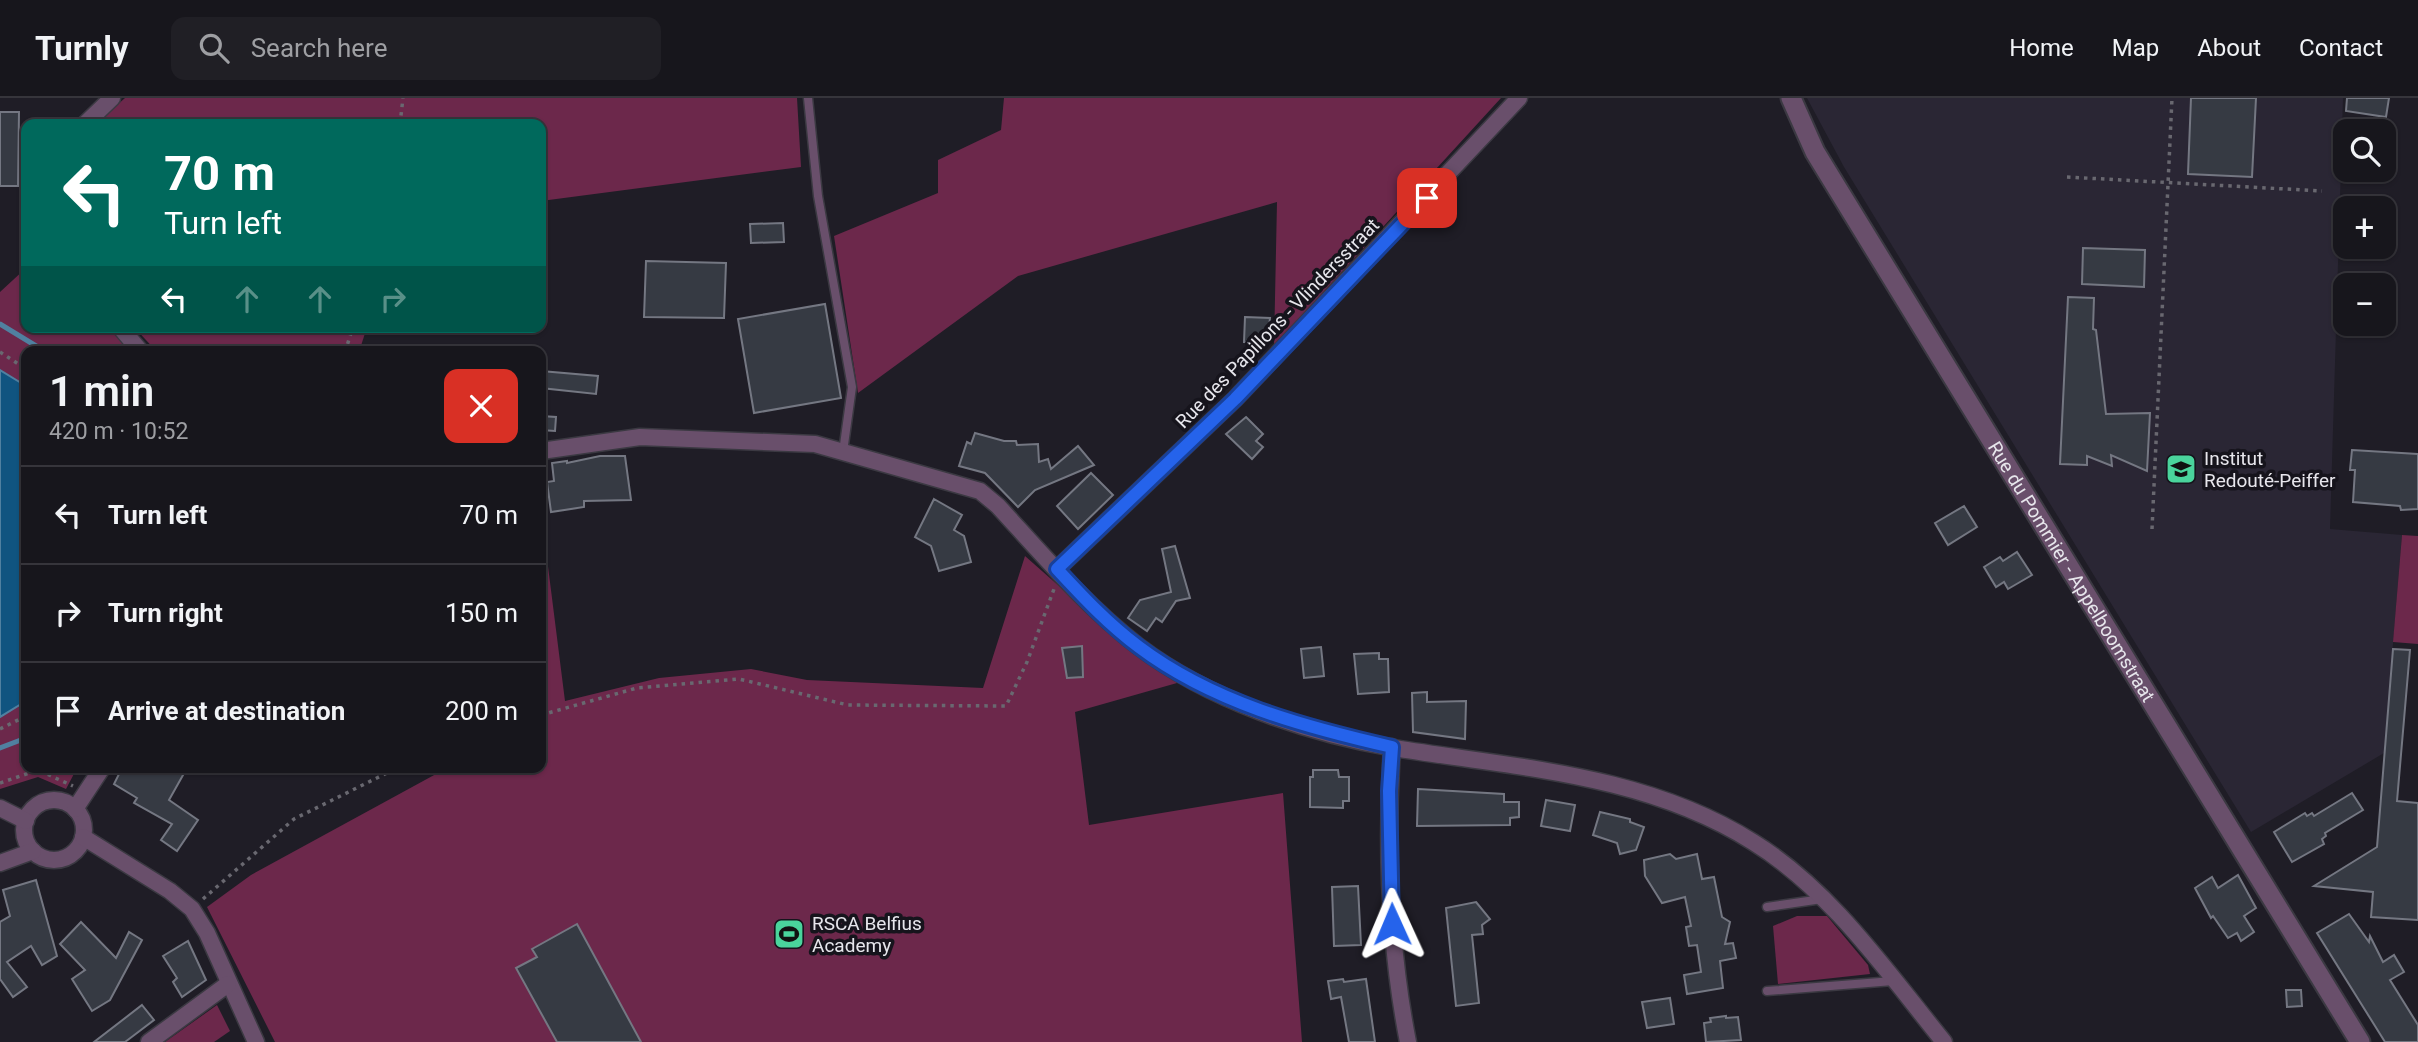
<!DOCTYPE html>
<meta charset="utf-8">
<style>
body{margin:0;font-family:Roboto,sans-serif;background:#201f25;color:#f1f3f6;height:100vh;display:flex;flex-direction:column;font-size:26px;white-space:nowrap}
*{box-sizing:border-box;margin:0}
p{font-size:23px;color:#9e9fa3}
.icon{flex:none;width:38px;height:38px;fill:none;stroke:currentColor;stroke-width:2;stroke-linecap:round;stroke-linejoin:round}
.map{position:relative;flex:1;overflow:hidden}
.panel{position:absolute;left:21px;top:248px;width:525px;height:427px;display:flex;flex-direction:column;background:#17161c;border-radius:14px;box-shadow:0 2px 5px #0004,0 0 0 2px #36353b}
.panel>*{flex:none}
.hud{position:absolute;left:21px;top:21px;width:525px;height:214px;border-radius:14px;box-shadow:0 2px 5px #0004,0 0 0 2px #36353b;background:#00695c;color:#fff;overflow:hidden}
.tools{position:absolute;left:2333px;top:21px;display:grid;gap:14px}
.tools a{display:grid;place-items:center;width:63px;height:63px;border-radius:14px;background:#17161c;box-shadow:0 2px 5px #0004,0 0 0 2px #36353b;font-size:35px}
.pin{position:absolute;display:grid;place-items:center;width:60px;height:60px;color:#fff;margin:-30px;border-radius:14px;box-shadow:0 4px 10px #0006}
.me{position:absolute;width:77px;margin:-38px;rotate:359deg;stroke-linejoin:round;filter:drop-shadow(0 0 5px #0008)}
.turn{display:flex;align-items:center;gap:24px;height:147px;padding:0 28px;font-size:32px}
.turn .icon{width:91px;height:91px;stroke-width:2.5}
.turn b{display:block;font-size:49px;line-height:60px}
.lanes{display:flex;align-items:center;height:66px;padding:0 28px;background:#0003;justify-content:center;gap:35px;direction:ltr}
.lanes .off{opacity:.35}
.round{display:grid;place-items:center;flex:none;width:74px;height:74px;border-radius:14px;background:#201f25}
.summary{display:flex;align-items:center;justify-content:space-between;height:119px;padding:0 28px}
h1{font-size:42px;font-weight:600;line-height:52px}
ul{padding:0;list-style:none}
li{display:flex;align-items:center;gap:21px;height:98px;padding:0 28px;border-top:2px solid #36353b}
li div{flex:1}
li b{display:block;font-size:26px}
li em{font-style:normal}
header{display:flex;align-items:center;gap:42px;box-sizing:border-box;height:98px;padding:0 35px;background:#17161c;border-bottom:2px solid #36353b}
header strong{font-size:33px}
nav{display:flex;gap:38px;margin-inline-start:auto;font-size:24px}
.search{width:490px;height:63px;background:#201f25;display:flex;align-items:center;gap:18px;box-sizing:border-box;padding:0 24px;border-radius:14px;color:#9e9fa3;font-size:26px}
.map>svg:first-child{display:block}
.built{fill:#2a2634}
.green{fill:#6c284b}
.water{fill:#105480;stroke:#5080a0;stroke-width:2}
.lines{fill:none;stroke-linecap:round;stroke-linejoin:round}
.stream{stroke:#5080a0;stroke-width:5}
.building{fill:#363a43;stroke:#747782;stroke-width:2}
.service-casing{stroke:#3b3942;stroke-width:11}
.minor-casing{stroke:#3b3942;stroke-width:19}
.tertiary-casing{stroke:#3b3942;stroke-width:23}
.path{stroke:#696870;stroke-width:3.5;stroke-dasharray:3.5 5;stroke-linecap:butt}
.service{stroke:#694f6b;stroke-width:8}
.minor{stroke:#694f6b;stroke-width:16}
.tertiary{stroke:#694f6b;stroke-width:19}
.route-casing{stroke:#184099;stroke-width:18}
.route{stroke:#2563eb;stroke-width:12}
.labels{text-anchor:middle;stroke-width:7;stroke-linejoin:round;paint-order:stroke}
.street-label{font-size:19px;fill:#e7e6ec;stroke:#16141c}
.poi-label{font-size:19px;fill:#e7e6ec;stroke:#16141c;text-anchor:start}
</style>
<header>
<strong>Turnly</strong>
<div class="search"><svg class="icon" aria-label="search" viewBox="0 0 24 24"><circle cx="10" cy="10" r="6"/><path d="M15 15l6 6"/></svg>Search here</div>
<nav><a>Home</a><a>Map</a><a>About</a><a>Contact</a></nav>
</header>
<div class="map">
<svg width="2418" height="944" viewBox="0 0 2418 944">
<rect width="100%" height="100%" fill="#1f1d26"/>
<path class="built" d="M1807,0H2343L2330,431L2402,437L2384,655L2251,734L1844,69Z"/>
<g class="green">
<path d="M125,0H797L801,69L541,103V26H96Z"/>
<path d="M1004,0H1501L1274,248L1277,104L1018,178L858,295L834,138L938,95V62L1001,32Z"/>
<path d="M26,170V229H110L130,254H26V670H77L66,691L38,679L0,691V194Z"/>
<path d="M134,229H367L359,254H157Z"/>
<path d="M541,413L565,603L659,580L751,571L807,582L983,590L1025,458L1120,542L1174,578L1177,585L1075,614L1089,727L1283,695L1302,944H275L207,809L251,777L447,670H541Z"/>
<path d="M2402,437L2418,438V546L2393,544Z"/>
<path d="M1797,818H1827L1868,867L1870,876L1778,886L1773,828Z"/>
<path d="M217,907L230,933L214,944H165Z"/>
</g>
<path class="water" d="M0,272L26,288V603L0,619Z"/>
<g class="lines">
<g class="stream">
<path d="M0,226L46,254"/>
<path d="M0,650L26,640"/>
</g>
</g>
<g class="building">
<path d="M2191,0H2256L2252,79L2188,76Z"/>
<path d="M2347,0H2389L2386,19L2346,13Z"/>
<path d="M0,14H19L18,88H0Z"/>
<path d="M783,125L784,144L751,145L750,126Z"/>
<path d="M2083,150L2145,152L2144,189L2082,186Z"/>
<path d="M646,163L726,165L724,220L644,219Z"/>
<path d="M2068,199L2094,200L2093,231L2096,232L2106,316L2150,315L2147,373L2111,357L2112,368L2087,358V367L2060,366Z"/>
<path d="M825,206L841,300L754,315L738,221Z"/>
<path d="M1245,219L1270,220L1267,245L1244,244Z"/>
<path d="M541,273L598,278L596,296L541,290Z"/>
<path d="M541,318L556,319L555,333L541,332Z"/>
<path d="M1246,319L1263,336L1256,343L1263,349L1252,361L1226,336Z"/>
<path d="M975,335L1004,343H1016L1017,347L1038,346L1039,364L1048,361L1051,371L1078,348L1094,367L1035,392L1018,409L985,375L959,368L967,344L971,346Z"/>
<path d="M2352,352L2418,356V411L2401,412L2400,408L2353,404L2355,372H2350Z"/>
<path d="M600,358H625L631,402L584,403V409L551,414L547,384L554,383L552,365L567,363V365Z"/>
<path d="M1091,375L1113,397L1078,431L1057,408Z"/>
<path d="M934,401L962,417L954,432L964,438L971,464L939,473L931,448L915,439Z"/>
<path d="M1964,408L1977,429L1948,447L1935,425Z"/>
<path d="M1175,448L1190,500L1176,503L1162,524L1156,520L1147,533L1128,520L1140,502L1171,494L1162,451Z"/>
<path d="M2017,454L2032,477L2008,491L2004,484L1996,489L1984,469L2000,459L2003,463Z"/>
<path d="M1082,548L1083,579L1067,580L1062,550Z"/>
<path d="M1321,549L1324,578L1304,580L1301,551Z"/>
<path d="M2393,551L2410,552L2397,703L2418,705V822L2371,819L2373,794L2314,788L2377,749Z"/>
<path d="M1379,555V561H1388L1389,594L1358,596L1354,556Z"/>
<path d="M1427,594V604L1466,603L1465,641L1413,634L1412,595Z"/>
<path d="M122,670H187L169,702L198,722L177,753L161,742L172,726L134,705L137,700L114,686Z"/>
<path d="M1313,672H1338L1339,679H1349V703H1343V710L1310,709V679H1313Z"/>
<path d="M1418,691L1504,696V704H1519V719L1510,720V727L1417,728Z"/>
<path d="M2352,695L2363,712L2325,735L2326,738L2322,741L2324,746L2292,764L2274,734L2305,715L2307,718L2312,715L2314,718Z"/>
<path d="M1546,702L1575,707L1570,733L1541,728Z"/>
<path d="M1600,714L1630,721V724L1644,729L1636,752L1620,756L1617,745L1593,737Z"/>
<path d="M1670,756L1676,761L1697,756L1702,781L1714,779L1722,819L1730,824L1725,846L1733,845L1736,860L1720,863L1723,890L1687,896L1684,877L1701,874L1697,847L1689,848L1686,829L1691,828L1685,799L1662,805L1645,778L1644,762Z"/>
<path d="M2238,777L2256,810L2244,818L2254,834L2241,843L2237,835L2228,840L2213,818L2211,820L2195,790L2212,779L2218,790Z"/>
<path d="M36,782L57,858L42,867L31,848L7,864L27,889L13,899L0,881V824L10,818L3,792Z"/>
<path d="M1358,788L1361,847L1334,848L1332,789Z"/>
<path d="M1476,804L1490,821L1482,827L1483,836L1472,837L1479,905L1456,908L1446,810Z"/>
<path d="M2349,816L2369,844L2370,838L2383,864L2394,857L2404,874L2390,882L2418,927V944H2385L2317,835Z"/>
<path d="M81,824L116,860L129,834L142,842L110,902L92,913L72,881L85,872L60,846Z"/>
<path d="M577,826L641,944H557L516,870L537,859L532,851Z"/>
<path d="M188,843L206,882L182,899L173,884L177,880L163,858Z"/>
<path d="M1343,881L1344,884L1366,881L1375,944H1349L1341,899L1331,901L1328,883Z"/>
<path d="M2286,892H2301L2302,908L2287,909Z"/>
<path d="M1670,900L1674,926L1647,930L1642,904Z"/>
<path d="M142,907L154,922L133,938L125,944H94Z"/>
<path d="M1726,918V920L1738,919L1741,942L1706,944L1704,925L1711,924L1710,920Z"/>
</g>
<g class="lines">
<g class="service-casing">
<g id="service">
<path d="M808,0L818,98L852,289L843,354"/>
<path d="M1767,809L1822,801"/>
<path d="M1767,893L1893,883"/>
</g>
</g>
<g class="minor-casing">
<g id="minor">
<path d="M85,26L112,0"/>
<path d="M120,229L141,254"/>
<path d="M541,353L640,339L815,346L980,393L998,408C1042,456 1086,508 1138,548C1209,602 1307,635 1394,650C1517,670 1645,676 1753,744C1831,792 1887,874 1944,944"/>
<path d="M1057,471L1235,301L1519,0"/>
<path d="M1392,649C1386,747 1389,848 1408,944"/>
<circle cx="54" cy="732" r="30"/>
<path d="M0,710L26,723"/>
<path d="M75,711L102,670"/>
<path d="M83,739L170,793L192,811L207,835L256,944"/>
<path d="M0,765L33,753"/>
<path d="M149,944L228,886"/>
</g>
</g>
<g class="tertiary-casing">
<g id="tertiary">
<path id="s1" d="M1791,0L1815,54L2360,944"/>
</g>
</g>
<g class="path">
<path d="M400,26L403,0"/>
<path d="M2067,79L2322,93"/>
<path d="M0,254L26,271"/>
<path d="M345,254L353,229"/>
<path d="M2152,431L2172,0"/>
<path d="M541,617L637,590L739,581L848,607L1006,608L1027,564L1054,491"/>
<path d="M0,631L26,618"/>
<path d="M0,685L38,672L73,688"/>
<path d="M203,801L294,721L397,670"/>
</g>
<use href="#service" class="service"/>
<use href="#minor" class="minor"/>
<use href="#tertiary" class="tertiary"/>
</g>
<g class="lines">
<g class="route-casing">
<path id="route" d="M1392,826L1389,693L1392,649C1304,629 1212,604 1139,549C1108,526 1082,498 1057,471L1235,301L1427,100"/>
</g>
<use href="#route" class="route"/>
</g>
<defs>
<g id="school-square" transform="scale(1.575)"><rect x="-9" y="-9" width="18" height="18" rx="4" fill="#4ad49c" stroke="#16141c"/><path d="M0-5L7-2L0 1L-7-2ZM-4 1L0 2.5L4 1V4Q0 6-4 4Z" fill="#111"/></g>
<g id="stadium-square" transform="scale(1.575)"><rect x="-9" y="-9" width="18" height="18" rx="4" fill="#4ad49c" stroke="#16141c"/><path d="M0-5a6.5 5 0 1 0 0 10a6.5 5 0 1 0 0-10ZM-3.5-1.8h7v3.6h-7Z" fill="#111"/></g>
</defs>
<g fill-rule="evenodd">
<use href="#school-square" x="2181" y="371"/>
<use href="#stadium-square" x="789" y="836"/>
</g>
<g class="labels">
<g class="street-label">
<text transform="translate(1277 225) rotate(-46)" y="7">Rue des Papillons - Vlindersstraat</text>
<text dy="7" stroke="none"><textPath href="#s1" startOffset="551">Rue du Pommier - Appelboomstraat</textPath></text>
</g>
<g class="poi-label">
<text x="2204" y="367">Institut<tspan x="2204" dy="22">Redouté-Peiffer</tspan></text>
<text x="812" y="832">RSCA Belfius<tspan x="812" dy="22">Academy</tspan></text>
</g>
</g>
</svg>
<div class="tools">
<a><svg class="icon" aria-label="search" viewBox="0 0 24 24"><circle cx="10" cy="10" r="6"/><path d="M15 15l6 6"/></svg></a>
<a>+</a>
<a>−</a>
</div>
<div class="pin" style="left:1427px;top:100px;background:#d93025"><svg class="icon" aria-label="arrive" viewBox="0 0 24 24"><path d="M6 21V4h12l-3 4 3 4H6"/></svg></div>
<svg class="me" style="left:1392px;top:826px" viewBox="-20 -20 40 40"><path d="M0-17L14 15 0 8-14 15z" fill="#2563eb" stroke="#fff" stroke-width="4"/></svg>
<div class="hud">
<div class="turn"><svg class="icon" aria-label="left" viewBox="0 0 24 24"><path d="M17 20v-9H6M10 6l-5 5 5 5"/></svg><div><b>70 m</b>Turn left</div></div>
<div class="lanes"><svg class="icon" aria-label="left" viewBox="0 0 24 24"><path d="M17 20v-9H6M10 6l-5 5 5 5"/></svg><svg class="icon off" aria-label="ahead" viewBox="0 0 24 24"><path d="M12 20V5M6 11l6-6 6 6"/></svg><svg class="icon off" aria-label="ahead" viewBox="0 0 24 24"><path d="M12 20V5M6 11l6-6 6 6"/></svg><svg class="icon off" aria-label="right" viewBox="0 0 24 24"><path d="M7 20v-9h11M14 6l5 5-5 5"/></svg></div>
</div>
<section class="panel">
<div class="summary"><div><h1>1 min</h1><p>420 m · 10:52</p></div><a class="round" style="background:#d93025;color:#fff"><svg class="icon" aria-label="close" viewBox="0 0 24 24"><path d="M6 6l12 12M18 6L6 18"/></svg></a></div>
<ul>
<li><svg class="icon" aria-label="left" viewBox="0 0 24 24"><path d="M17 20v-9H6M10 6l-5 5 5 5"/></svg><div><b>Turn left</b></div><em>70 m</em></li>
<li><svg class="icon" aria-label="right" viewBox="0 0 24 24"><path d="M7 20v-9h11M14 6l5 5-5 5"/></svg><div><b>Turn right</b></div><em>150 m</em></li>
<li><svg class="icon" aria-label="arrive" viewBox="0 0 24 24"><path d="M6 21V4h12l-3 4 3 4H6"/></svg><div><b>Arrive at destination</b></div><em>200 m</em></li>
</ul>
</section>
</div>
